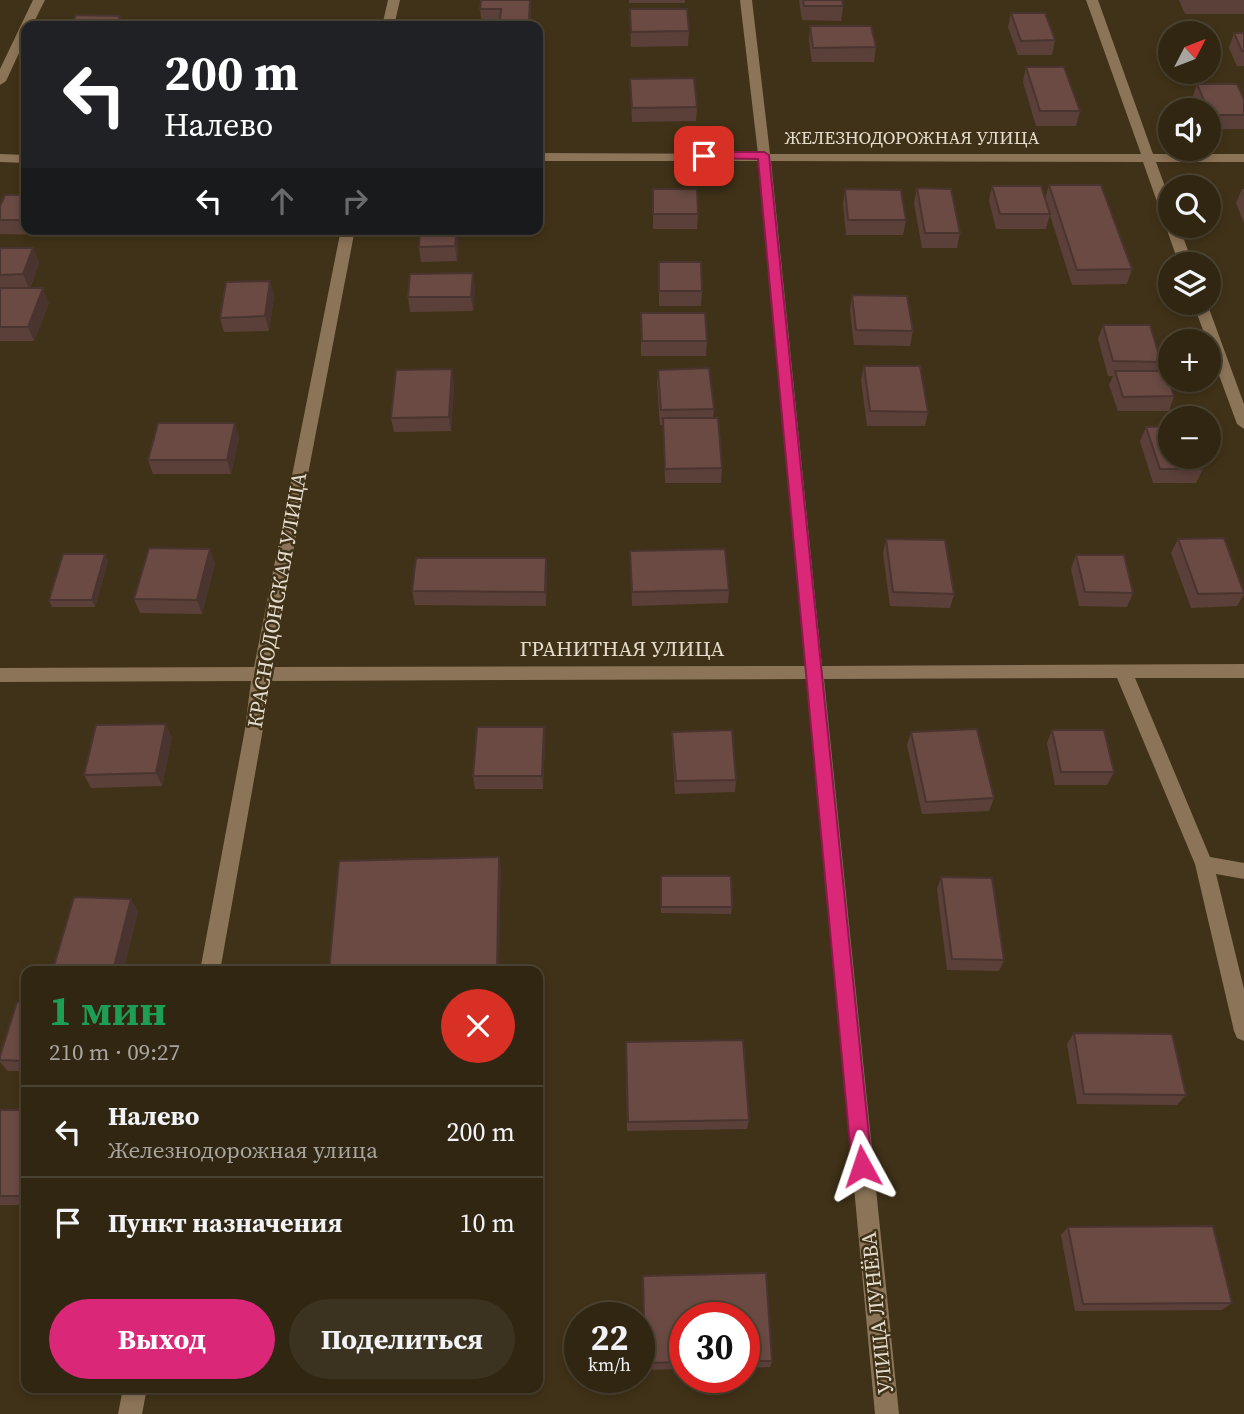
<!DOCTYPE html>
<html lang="ru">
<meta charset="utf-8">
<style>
body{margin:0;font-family:"Source Serif 4",serif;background:#3c3220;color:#f1f3f6;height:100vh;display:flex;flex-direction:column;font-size:26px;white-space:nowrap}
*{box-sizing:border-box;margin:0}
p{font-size:23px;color:#a8a59f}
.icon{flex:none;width:38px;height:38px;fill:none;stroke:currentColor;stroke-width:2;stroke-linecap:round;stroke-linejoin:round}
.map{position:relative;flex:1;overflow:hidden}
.drawer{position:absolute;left:21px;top:966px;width:522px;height:427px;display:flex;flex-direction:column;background:#302612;border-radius:14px;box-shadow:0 4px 10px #0003,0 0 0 2px #4b4332}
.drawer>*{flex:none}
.top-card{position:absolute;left:21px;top:21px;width:522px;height:214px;border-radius:14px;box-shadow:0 4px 10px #0003,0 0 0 2px #4b4332;background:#202124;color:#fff;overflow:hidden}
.needle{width:46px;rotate:48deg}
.controls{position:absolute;left:1158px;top:21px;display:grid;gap:14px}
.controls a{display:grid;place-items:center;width:63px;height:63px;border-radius:50%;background:#302612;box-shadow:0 4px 10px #0003,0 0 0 2px #4b4332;font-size:35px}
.speed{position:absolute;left:564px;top:1302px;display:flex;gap:14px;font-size:35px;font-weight:700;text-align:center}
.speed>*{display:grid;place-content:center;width:91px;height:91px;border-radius:50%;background:#302612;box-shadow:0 4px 10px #0003,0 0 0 2px #4b4332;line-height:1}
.speed small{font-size:18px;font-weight:400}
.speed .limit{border:10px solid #d22;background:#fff;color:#111}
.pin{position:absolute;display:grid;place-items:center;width:60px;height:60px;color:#fff;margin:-30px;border-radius:14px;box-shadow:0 4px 10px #0006}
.me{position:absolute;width:77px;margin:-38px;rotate:355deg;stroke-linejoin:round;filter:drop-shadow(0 0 5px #0008)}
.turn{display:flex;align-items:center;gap:24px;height:147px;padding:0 28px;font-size:32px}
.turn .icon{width:91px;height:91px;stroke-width:2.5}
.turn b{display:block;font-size:49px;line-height:60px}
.lanes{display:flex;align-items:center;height:66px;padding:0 28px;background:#0003;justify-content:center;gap:35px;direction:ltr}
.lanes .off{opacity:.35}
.round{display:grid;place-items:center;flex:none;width:74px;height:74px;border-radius:37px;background:#3c3220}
.summary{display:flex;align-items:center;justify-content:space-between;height:119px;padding:0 28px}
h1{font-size:42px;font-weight:700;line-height:52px;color:#1e9e55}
.cta{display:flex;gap:14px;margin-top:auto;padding:14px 28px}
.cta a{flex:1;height:80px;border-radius:42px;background:#db2777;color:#fff;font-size:28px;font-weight:700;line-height:80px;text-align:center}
.cta a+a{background:#3c3220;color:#f1f3f6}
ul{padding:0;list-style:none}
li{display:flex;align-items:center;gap:21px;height:91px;padding:0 28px;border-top:2px solid #4b4332}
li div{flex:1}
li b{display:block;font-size:26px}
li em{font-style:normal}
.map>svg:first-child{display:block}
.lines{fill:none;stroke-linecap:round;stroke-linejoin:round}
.minor{fill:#8c7458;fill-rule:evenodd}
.wall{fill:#5b403a}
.shaded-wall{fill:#4a342f}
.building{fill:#6a4a43;stroke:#4a342f;stroke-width:2}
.route{fill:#db2777;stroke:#8e194d;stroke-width:2}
.labels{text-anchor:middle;stroke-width:5;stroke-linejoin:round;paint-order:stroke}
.far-street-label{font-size:18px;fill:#e5dccd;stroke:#403218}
.street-label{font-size:21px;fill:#e5dccd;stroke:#403218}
</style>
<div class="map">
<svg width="1244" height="1414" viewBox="0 0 1244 1414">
<rect width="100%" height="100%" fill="#403218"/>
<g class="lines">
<g class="minor">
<path d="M33,0H45L32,26H26V38L6,81L0,85V69Z"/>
<path d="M388,0H400L394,26H382Z"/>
<path d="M740,0H752L770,154H1141L1086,0H1098L1153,154H1244V162H1156L1171,203V226H1179L1193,264H1179L1143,162L771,161L822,666L1244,664V678H1135L1210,857L1244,863V879L1216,874L1244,989V1041L1237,1038L1234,1031L1195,864L1117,678L824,679L899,1414H875L807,679L269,681L263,729L220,971H200L245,729L251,681L0,682V668L254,667L341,229H355L271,667L805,666L758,161H537V153L758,154Z"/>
<path d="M0,154L26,155V163L0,162Z"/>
<path d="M1193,303H1207L1244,404V429L1237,424L1209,348V341H1207Z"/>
<path d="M123,1388H147L142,1414H118Z"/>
</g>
</g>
<g class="wall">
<path d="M530,0L531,7L530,26H500V23H482L480,9Z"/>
<rect x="629" y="0" width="56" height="3"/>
<path d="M799,0H842L843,6L841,21L802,20Z"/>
<path d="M1179,0H1244V14H1185Z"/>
<path d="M630,9L689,31L688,46L631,47Z"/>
<path d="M1011,13L1055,40L1052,55H1018L1008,27Z"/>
<path d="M810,26L876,47L874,62H812L809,41Z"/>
<path d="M1234,33H1244V66H1237L1229,48Z"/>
<path d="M1026,67L1080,111L1076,126H1036L1023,82Z"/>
<path d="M630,79L697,107L696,121L632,122Z"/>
<path d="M1197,84L1244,99V129H1209V110H1197L1192,99Z"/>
<path d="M1049,185L1132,269L1127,284L1072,285L1049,212L1050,214L1046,229H996L989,200L992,186L1045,199Z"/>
<path d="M917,188L960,233L957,248H922L914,203Z"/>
<path d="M653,189L698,214L697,229H653Z"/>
<path d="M845,189L906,220L903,235H846L843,204Z"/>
<path d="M1242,189H1244V223L1236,203Z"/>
<path d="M26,195V229H42L40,235L0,234V206Z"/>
<path d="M101,229H155L154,231H102Z"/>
<path d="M234,229H288V230Z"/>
<path d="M459,229L457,261L421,262L419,247Z"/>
<path d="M0,248H33L39,263L30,288L49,303L34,341H0Z"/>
<path d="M659,262L702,291L701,306H659Z"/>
<path d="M270,281L274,296L269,331L224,332L220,318Z"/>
<path d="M475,288L473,311L410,312L408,297Z"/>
<path d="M852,295L913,331L910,346L854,345L850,310Z"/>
<path d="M641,313L707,341L706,356H641Z"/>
<path d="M1103,325L1161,362L1158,371L1174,396L1169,411H1118L1109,385L1113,376H1108L1098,339Z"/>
<path d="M864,366L928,412L925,426H867L861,380Z"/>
<path d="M658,370L714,409L713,418L722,468L721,483H665L663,425H660L657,384Z"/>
<path d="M454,384L451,431L394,432L391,418Z"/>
<path d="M235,423L239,438L231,474H153L148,460Z"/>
<path d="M1146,427L1203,469L1196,483H1153L1140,441Z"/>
<path d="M886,539L954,594L950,608L890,606L883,553Z"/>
<path d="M1178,539L1244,590V594L1237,606L1191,608L1171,553Z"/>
<path d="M630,551L729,590L728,603L632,606Z"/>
<path d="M1076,555L1133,593L1127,607L1079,606L1071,569Z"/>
<path d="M546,558L547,572L546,606L415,605L412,591Z"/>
<path d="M108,561L95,607H52L49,600Z"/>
<path d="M215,563L202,614L140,613L134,599Z"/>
<path d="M544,727L545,740L543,789H475L473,776Z"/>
<path d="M1052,730L1114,772L1107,785H1055L1047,743Z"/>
<path d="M672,732L736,780L735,792L675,794L672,745Z"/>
<path d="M911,732L994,798L989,811L922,814L907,745Z"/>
<path d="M172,737L162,786L91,788L84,775Z"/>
<path d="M661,876L732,907L731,914L661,913Z"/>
<path d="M941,877L1004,960L999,971L947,970L937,889Z"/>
<path d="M138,911L123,971H58L54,966Z"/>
<path d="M26,1002V1071H8L0,1062V1056Z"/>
<path d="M1074,1033L1186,1095L1177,1105L1077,1104L1067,1044Z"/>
<path d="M626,1042L749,1120L747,1129L627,1131Z"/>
<rect x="0" y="1110" width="26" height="95"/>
<path d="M1068,1227L1232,1303L1222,1310L1075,1311L1061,1235Z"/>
<path d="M766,1273L772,1361L770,1367L744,1368V1318H684V1369L645,1370L643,1276Z"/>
</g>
<g class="shaded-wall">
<path d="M530,0L531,7L529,26V20Z"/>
<path d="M120,16L123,26H116Z"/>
<path d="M457,229H459L457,261L455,246Z"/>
<path d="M33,248L39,263L29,289L23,274Z"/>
<path d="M473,273L475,288L473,311L471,297Z"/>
<path d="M270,281L274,296L269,331L265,316Z"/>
<path d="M43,288L49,303L34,341L28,327Z"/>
<path d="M452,369L454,384L451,431L449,417Z"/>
<path d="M235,423L239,438L231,474L227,460Z"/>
<path d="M210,549L215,563L202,614L197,600Z"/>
<path d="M105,554L108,561L95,607L92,600Z"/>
<path d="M546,558L547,572L546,606L545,592Z"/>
<path d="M166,724L172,737L162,786L156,773Z"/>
<path d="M544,727L545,740L543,789L542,776Z"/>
<path d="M499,857L501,869L499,971H497Z"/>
<path d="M131,899L138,911L123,971H117L114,967Z"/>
</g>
<g class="building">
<path d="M481,0H530L529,20H500L501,9H480Z"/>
<path d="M803,0H842L843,6H804Z"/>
<path d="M630,9H687L689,31L631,32Z"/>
<path d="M1011,13H1045L1055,40L1021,41Z"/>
<path d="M76,15L120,16L116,26H71Z"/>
<path d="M212,20H255L253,26H210Z"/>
<path d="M810,26H871L876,47L813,48Z"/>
<path d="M1234,33H1244V51H1242Z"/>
<path d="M1026,67H1064L1080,111H1040Z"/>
<path d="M694,78L697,107L632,108L630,79Z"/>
<path d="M1197,84H1237L1244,99V115H1210L1209,110H1208Z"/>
<path d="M1049,185H1101L1132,269L1077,270Z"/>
<path d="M992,186H1041L1050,214H1000Z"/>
<path d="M917,188L951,189L960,233H925Z"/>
<path d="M653,189H697L698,214H653Z"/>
<path d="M845,189L901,190L906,220H848Z"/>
<path d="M5,195H26V220H0V206Z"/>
<path d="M420,229H457L455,246L419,247Z"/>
<path d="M0,248H33L23,274L0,275Z"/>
<path d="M659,262H701L702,291H659Z"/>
<path d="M473,273L471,297H408L410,274Z"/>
<path d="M270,281L265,316L220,318L226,282Z"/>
<path d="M0,288H43L28,327H0Z"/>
<path d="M852,295L907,296L913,331L856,330Z"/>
<path d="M641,313H705L707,341H642Z"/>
<path d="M1103,325H1150L1161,362L1113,361Z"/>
<path d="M864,366H920L928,412L870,411Z"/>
<path d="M709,368L714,409L661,410L658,370Z"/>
<path d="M452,369L449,417L391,418L396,370Z"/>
<path d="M1115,371H1166L1174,396L1123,397Z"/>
<path d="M663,418H718L722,468L665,469Z"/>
<path d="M158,423H235L227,460H148Z"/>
<path d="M1171,426V457H1199L1203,469H1160L1146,427Z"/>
<path d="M1224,538L1244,593L1198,594L1178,539Z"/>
<path d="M886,539L945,540L954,594L893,592Z"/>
<path d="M149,548L210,549L197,600L134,599Z"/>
<path d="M725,549L729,590L632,592L630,551Z"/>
<path d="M63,554H105L92,600H49Z"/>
<path d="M1076,555H1124L1133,593L1085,592Z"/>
<path d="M416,558H546L545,592L412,591Z"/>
<path d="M166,724L156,773L84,775L96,725Z"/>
<path d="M477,727H544L542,776H473Z"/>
<path d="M977,729L994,798L926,802L911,732Z"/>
<path d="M732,730L736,780L676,781L672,732Z"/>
<path d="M1052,730H1104L1114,772H1061Z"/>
<path d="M499,857L497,971H329L339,861Z"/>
<path d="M661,876H731L732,907H661Z"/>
<path d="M941,877L992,878L1004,960L952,959Z"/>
<path d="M74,897L131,899L114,967L54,966Z"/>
<path d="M17,1002H26V1061L0,1060V1056Z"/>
<path d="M1074,1033L1172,1034L1186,1095L1084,1094Z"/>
<path d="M743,1040L749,1120L628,1122L626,1042Z"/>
<rect x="0" y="1110" width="26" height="86"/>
<path d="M1213,1226L1232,1303L1083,1304L1068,1227Z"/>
<path d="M766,1273L772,1361H744V1318H684V1362L645,1363L643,1276Z"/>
</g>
<path class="route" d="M704,152H764L769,155L872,1166L869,1172L862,1175L855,1172L852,1166L758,159L700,158V153Z"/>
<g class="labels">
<g class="far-street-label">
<text x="912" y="144">ЖЕЛЕЗНОДОРОЖНАЯ УЛИЦА</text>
</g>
<g class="street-label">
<text transform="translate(277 600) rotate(-80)" y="7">КРАСНОДОНСКАЯ УЛИЦА</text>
<text x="622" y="656">ГРАНИТНАЯ УЛИЦА</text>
<text transform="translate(877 1313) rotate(-96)" y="7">УЛИЦА ЛУНЁВА</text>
</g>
</g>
</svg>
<div class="controls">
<a><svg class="needle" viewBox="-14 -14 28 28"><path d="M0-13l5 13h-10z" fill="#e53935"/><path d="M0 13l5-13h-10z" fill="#a8a59f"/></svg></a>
<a><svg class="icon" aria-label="sound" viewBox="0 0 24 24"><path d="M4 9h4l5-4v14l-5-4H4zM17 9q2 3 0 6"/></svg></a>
<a><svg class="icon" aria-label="search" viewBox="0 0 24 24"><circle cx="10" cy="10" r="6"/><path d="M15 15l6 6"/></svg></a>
<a><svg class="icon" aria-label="layers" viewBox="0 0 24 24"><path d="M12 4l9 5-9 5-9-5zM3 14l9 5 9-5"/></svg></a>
<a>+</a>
<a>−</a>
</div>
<div class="speed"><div>22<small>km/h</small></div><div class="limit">30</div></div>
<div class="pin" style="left:704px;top:156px;background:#d93025"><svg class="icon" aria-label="arrive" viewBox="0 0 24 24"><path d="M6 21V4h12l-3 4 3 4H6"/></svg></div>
<svg class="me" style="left:862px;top:1166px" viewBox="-20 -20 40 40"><path d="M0-17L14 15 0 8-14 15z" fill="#db2777" stroke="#fff" stroke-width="4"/></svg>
<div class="top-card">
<div class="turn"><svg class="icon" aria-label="left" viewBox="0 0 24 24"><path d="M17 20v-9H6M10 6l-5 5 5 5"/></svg><div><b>200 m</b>Налево</div></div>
<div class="lanes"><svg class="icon" aria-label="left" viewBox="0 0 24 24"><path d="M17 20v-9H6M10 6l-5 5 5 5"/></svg><svg class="icon off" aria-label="ahead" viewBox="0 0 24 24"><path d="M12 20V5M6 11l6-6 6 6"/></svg><svg class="icon off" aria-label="right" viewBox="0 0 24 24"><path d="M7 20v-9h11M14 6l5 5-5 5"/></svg></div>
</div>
<section class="drawer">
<div class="summary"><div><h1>1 мин</h1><p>210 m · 09:27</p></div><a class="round" style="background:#d93025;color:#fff"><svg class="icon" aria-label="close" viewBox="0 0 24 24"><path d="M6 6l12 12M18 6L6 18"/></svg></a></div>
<ul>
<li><svg class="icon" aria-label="left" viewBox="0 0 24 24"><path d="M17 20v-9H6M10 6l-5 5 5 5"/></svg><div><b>Налево</b><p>Железнодорожная улица</p></div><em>200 m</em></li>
<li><svg class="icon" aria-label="arrive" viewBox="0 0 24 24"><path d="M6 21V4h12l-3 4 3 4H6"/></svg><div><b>Пункт назначения</b></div><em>10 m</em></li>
</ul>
<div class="cta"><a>Выход</a><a>Поделиться</a></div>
</section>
</div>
